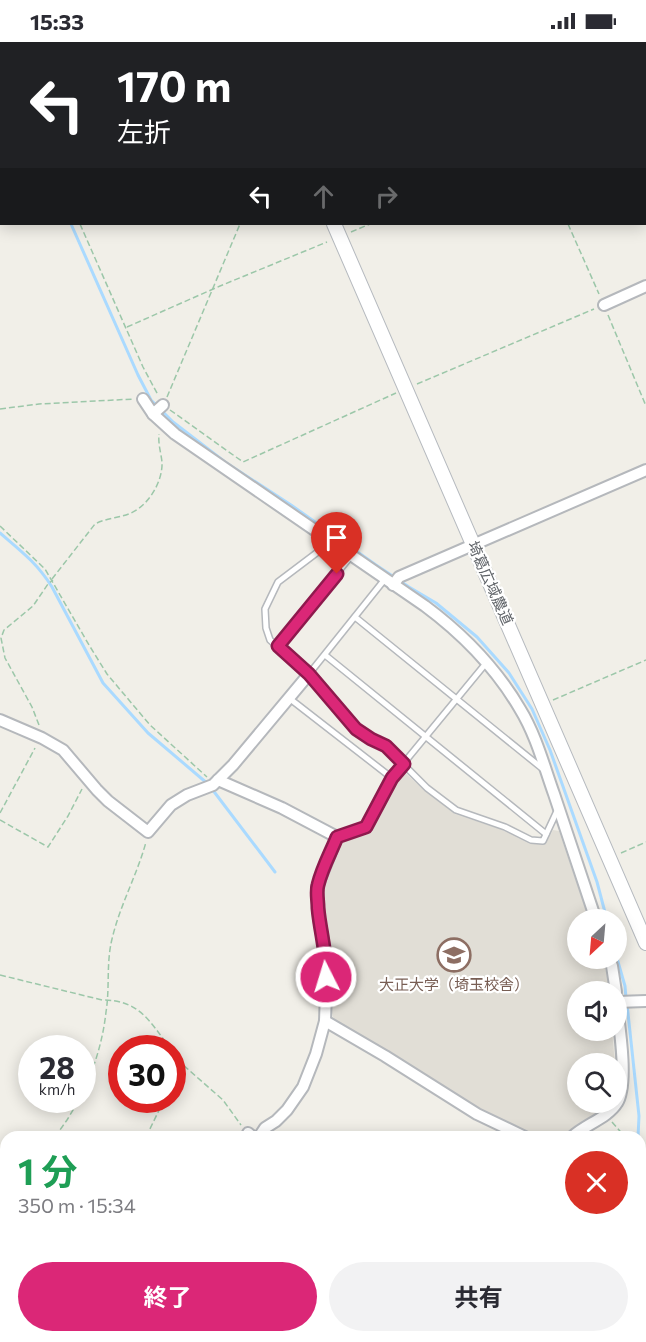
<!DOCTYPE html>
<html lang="ja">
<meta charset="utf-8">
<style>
body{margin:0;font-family:Commissioner,"Noto Sans JP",sans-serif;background:#f2f2f3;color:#2b2b33;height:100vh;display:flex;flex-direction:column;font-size:22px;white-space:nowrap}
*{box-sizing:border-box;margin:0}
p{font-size:20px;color:#7c7c81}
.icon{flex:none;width:33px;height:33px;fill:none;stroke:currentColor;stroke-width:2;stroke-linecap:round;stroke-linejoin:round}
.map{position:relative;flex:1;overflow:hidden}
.side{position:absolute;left:0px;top:1089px;width:646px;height:212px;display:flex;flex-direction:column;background:#fff;border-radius:18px 18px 0 0;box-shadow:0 3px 15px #0003}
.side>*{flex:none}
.top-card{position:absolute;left:0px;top:0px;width:646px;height:183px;box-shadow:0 3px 15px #0003;background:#202124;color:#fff;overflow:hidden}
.needle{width:39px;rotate:206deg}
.buttons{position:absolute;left:567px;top:867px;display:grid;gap:12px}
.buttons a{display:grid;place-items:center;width:60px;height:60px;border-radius:50%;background:#fff;box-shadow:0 3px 15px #0003;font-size:30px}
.speed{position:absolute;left:18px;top:993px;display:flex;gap:12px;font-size:30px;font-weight:700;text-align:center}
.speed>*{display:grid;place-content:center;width:78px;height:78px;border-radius:50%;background:#fff;box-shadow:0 3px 15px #0003;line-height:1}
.speed small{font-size:15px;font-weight:400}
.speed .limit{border:9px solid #d22;background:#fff;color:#111}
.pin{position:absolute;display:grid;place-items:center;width:51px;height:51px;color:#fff;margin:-62px -26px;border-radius:50% 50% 50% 0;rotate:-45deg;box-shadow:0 0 6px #0007}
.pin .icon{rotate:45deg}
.me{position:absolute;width:66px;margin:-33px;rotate:355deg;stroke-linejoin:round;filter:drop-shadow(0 0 4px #0008)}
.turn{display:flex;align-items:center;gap:21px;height:126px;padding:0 18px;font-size:27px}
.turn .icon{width:78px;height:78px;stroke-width:2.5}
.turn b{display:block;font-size:42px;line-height:51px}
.lanes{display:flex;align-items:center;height:57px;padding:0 18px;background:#0003;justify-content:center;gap:30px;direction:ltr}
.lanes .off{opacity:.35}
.round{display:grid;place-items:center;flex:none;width:63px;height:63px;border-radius:32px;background:#f2f2f3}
.headline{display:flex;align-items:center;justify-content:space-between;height:102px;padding:0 18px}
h1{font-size:36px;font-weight:700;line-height:45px;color:#1e9e55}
.primary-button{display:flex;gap:12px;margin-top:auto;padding:12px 18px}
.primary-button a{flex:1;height:69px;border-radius:36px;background:#db2777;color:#fff;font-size:24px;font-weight:700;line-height:69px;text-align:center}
.primary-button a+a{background:#f2f2f3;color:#2b2b33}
.status{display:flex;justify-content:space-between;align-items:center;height:42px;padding:0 30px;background:#fff;direction:ltr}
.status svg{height:16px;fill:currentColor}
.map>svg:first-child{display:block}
.education{fill:#e1ded6}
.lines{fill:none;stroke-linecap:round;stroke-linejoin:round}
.stream{stroke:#aadaff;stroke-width:3}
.lane-casing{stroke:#b5b8bc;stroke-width:8}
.street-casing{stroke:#b5b8bc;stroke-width:14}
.secondary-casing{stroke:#b6babf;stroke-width:16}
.path{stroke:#9cc7a9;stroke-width:1.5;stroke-dasharray:6 3;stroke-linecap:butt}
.lane{stroke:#fff;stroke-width:5}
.street{stroke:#fff;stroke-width:10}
.secondary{stroke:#fff;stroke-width:14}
.route-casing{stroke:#8e194d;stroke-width:15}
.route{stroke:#db2777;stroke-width:10}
.labels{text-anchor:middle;stroke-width:4.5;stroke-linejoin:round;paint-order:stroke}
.street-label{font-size:15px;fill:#5f6368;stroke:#fff}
.education-label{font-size:15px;fill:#785e54;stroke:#fff}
</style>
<div class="status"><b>15:33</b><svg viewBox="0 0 49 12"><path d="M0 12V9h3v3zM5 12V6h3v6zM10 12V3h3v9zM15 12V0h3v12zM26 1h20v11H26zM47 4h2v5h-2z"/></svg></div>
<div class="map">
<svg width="646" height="1300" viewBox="0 0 646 1300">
<rect width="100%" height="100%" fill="#f1efe8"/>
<path class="education" d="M402,728L424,748L455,772L500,787L530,802H545L553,788L559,789L589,877L578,878V916L603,917L608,939L609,949L578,950V988L612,989L615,1021L578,1022V1060L609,1061L600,1069L579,1081L561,1095H534L482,1069L334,978L332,971V944L330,910L323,848L326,837L343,796L368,787L396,735Z"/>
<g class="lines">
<g class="stream">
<path d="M0,12L2,16"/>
<path d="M71,182L138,333L151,358L157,364"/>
<path d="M162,369L173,380L225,420L291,463L376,523L409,545L436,561L477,595L509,631L532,667L550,708L597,840L607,878"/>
<path d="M0,491C21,509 37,521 52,545L103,641L148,691L208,742"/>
<path d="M212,747L275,830"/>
<path d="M616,913L625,944L626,956"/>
<path d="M627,962L639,1074L638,1095"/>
<path d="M603,1300L604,1294"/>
</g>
<g class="lane-casing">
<g id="lane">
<path d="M331,500L278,540L265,567L266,586L270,598L309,632L356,687L371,697L386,704L403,722L487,620"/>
<path d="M355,575L543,727"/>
<path d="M278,604L351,514"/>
<path d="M325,613L546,792"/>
<path d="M309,632L385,537"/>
<path d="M289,656L392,736"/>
<path d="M337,795L366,785L392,736L403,722L427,746L456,768L505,785L531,798L543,799L557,769"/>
</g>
</g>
<g class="street-casing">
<g id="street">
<path d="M359,2L362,0"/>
<path d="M0,158H2"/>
<path d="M604,263L646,244"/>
<path d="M143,357L153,372L175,392L425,564C464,593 496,626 520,667C536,693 544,724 554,752C568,794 582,836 596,878"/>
<path d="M153,372L163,363"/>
<path d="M393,543L399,535L646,428"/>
<path d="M0,678L42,696L63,708L97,748L108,759L148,790L171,763L187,753L213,743L233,723L309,632"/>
<path d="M218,738L282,766L337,795L317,845L319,876L327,922L325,979L316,1012L303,1045L287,1068L276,1079L265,1086L259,1095"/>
<path d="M609,916L612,924L616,950"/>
<path d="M617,960L646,959"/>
<path d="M325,979L385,1014L477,1072L525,1095"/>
<path d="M248,1091L253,1095"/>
<path d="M572,1095C584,1083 608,1076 617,1061C629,1043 619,981 616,958"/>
<path d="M380,1300L383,1294"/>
</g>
</g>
<g class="secondary-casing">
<g id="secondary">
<path d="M256,0V2"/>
<path d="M334,182L646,901"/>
</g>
</g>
<g class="path">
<path d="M0,0L2,4"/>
<path d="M489,0V2"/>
<path d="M645,62H646"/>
<path d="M80,182L143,325L158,353"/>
<path d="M568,182L599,252"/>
<path d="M351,190L370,182"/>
<path d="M608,273L646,364"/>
<path d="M127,285L220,244L327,200"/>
<path d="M417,342L594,267"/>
<path d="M167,355L240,182"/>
<path d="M0,367L39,362L134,357"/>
<path d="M170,368L243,420L396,351"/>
<path d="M0,484L45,527L89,603L107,632L150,683L207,735"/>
<path d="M52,537L95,482C106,476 120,476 131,471C149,463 163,439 162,420C161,411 158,402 159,392"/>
<path d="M553,658L646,618"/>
<path d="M39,683L32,665L5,616L1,596L4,588L33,564L48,542L53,538"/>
<path d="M0,771L35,706"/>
<path d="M0,778L48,805L68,774L82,747"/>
<path d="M621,811L646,800"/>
<path d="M0,933L102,958C140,958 150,980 170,1006"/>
<path d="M172,1010L182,1022L223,1058L241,1083"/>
<path d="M172,1042L182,1025"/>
<path d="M82,1050C95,1026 103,997 106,970C110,945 106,922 112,897C120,863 137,833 146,800"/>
<path d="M612,1080L625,1095"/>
<path d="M55,1095L67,1078L79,1058"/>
<path d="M146,1095L164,1058"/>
<path d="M640,1124L646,1125"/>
<path d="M0,1210L6,1212"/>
<path d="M3,1211L6,1203"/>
<path d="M640,1245L646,1247"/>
<path d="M232,1294L239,1300"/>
<path d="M83,1300L84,1294"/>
<path d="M578,1300L581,1294"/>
<path d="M612,1300L613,1294"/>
</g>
<use href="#lane" class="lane"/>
<use href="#street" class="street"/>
<use href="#secondary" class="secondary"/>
</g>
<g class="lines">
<g class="route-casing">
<path id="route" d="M326,935C327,911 320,889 318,866C318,858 316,850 318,843C322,826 331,810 337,795L366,785L392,736L404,722L386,704L371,697L356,687L309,632L278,604L337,532"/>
</g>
<use href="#route" class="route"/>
</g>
<defs>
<g id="university-ring" transform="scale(1.725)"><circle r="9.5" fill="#fff" stroke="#8d6e63" stroke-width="1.5"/><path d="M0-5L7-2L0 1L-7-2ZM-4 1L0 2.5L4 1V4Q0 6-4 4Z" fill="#8d6e63"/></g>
</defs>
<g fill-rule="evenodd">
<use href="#university-ring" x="454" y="913"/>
</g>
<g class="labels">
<g class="street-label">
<text transform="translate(490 541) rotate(66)" y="5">埼葛広域農道</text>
</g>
<g class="education-label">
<text x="454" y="948">大正大学（埼玉校舎）</text>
</g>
</g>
</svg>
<div class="buttons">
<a><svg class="needle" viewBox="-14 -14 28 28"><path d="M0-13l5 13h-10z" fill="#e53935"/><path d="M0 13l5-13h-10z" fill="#7c7c81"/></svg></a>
<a><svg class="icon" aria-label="sound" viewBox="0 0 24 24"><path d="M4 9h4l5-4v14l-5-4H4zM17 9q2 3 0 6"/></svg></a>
<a><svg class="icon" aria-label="search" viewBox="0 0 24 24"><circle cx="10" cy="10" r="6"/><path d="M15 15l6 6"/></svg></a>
</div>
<div class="speed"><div>28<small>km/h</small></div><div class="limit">30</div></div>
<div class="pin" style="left:337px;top:532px;background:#d93025"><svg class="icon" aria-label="arrive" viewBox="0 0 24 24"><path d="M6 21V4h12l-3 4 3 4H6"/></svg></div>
<svg class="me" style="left:326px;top:935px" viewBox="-20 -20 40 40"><circle r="17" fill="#db2777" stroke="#fff" stroke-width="3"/><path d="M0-11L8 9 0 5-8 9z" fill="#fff"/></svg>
<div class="top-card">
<div class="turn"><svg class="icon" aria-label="left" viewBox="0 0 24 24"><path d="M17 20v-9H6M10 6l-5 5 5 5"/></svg><div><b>170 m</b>左折</div></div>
<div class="lanes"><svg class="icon" aria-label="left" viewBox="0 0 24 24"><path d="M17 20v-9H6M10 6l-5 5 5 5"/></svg><svg class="icon off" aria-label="ahead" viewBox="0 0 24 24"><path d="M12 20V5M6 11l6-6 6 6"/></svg><svg class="icon off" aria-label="right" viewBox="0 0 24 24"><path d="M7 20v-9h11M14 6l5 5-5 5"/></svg></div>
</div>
<section class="side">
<div class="headline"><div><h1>1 分</h1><p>350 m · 15:34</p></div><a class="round" style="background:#d93025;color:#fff"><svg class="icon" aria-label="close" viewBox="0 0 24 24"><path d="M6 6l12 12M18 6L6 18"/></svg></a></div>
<div class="primary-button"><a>終了</a><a>共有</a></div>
</section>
</div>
